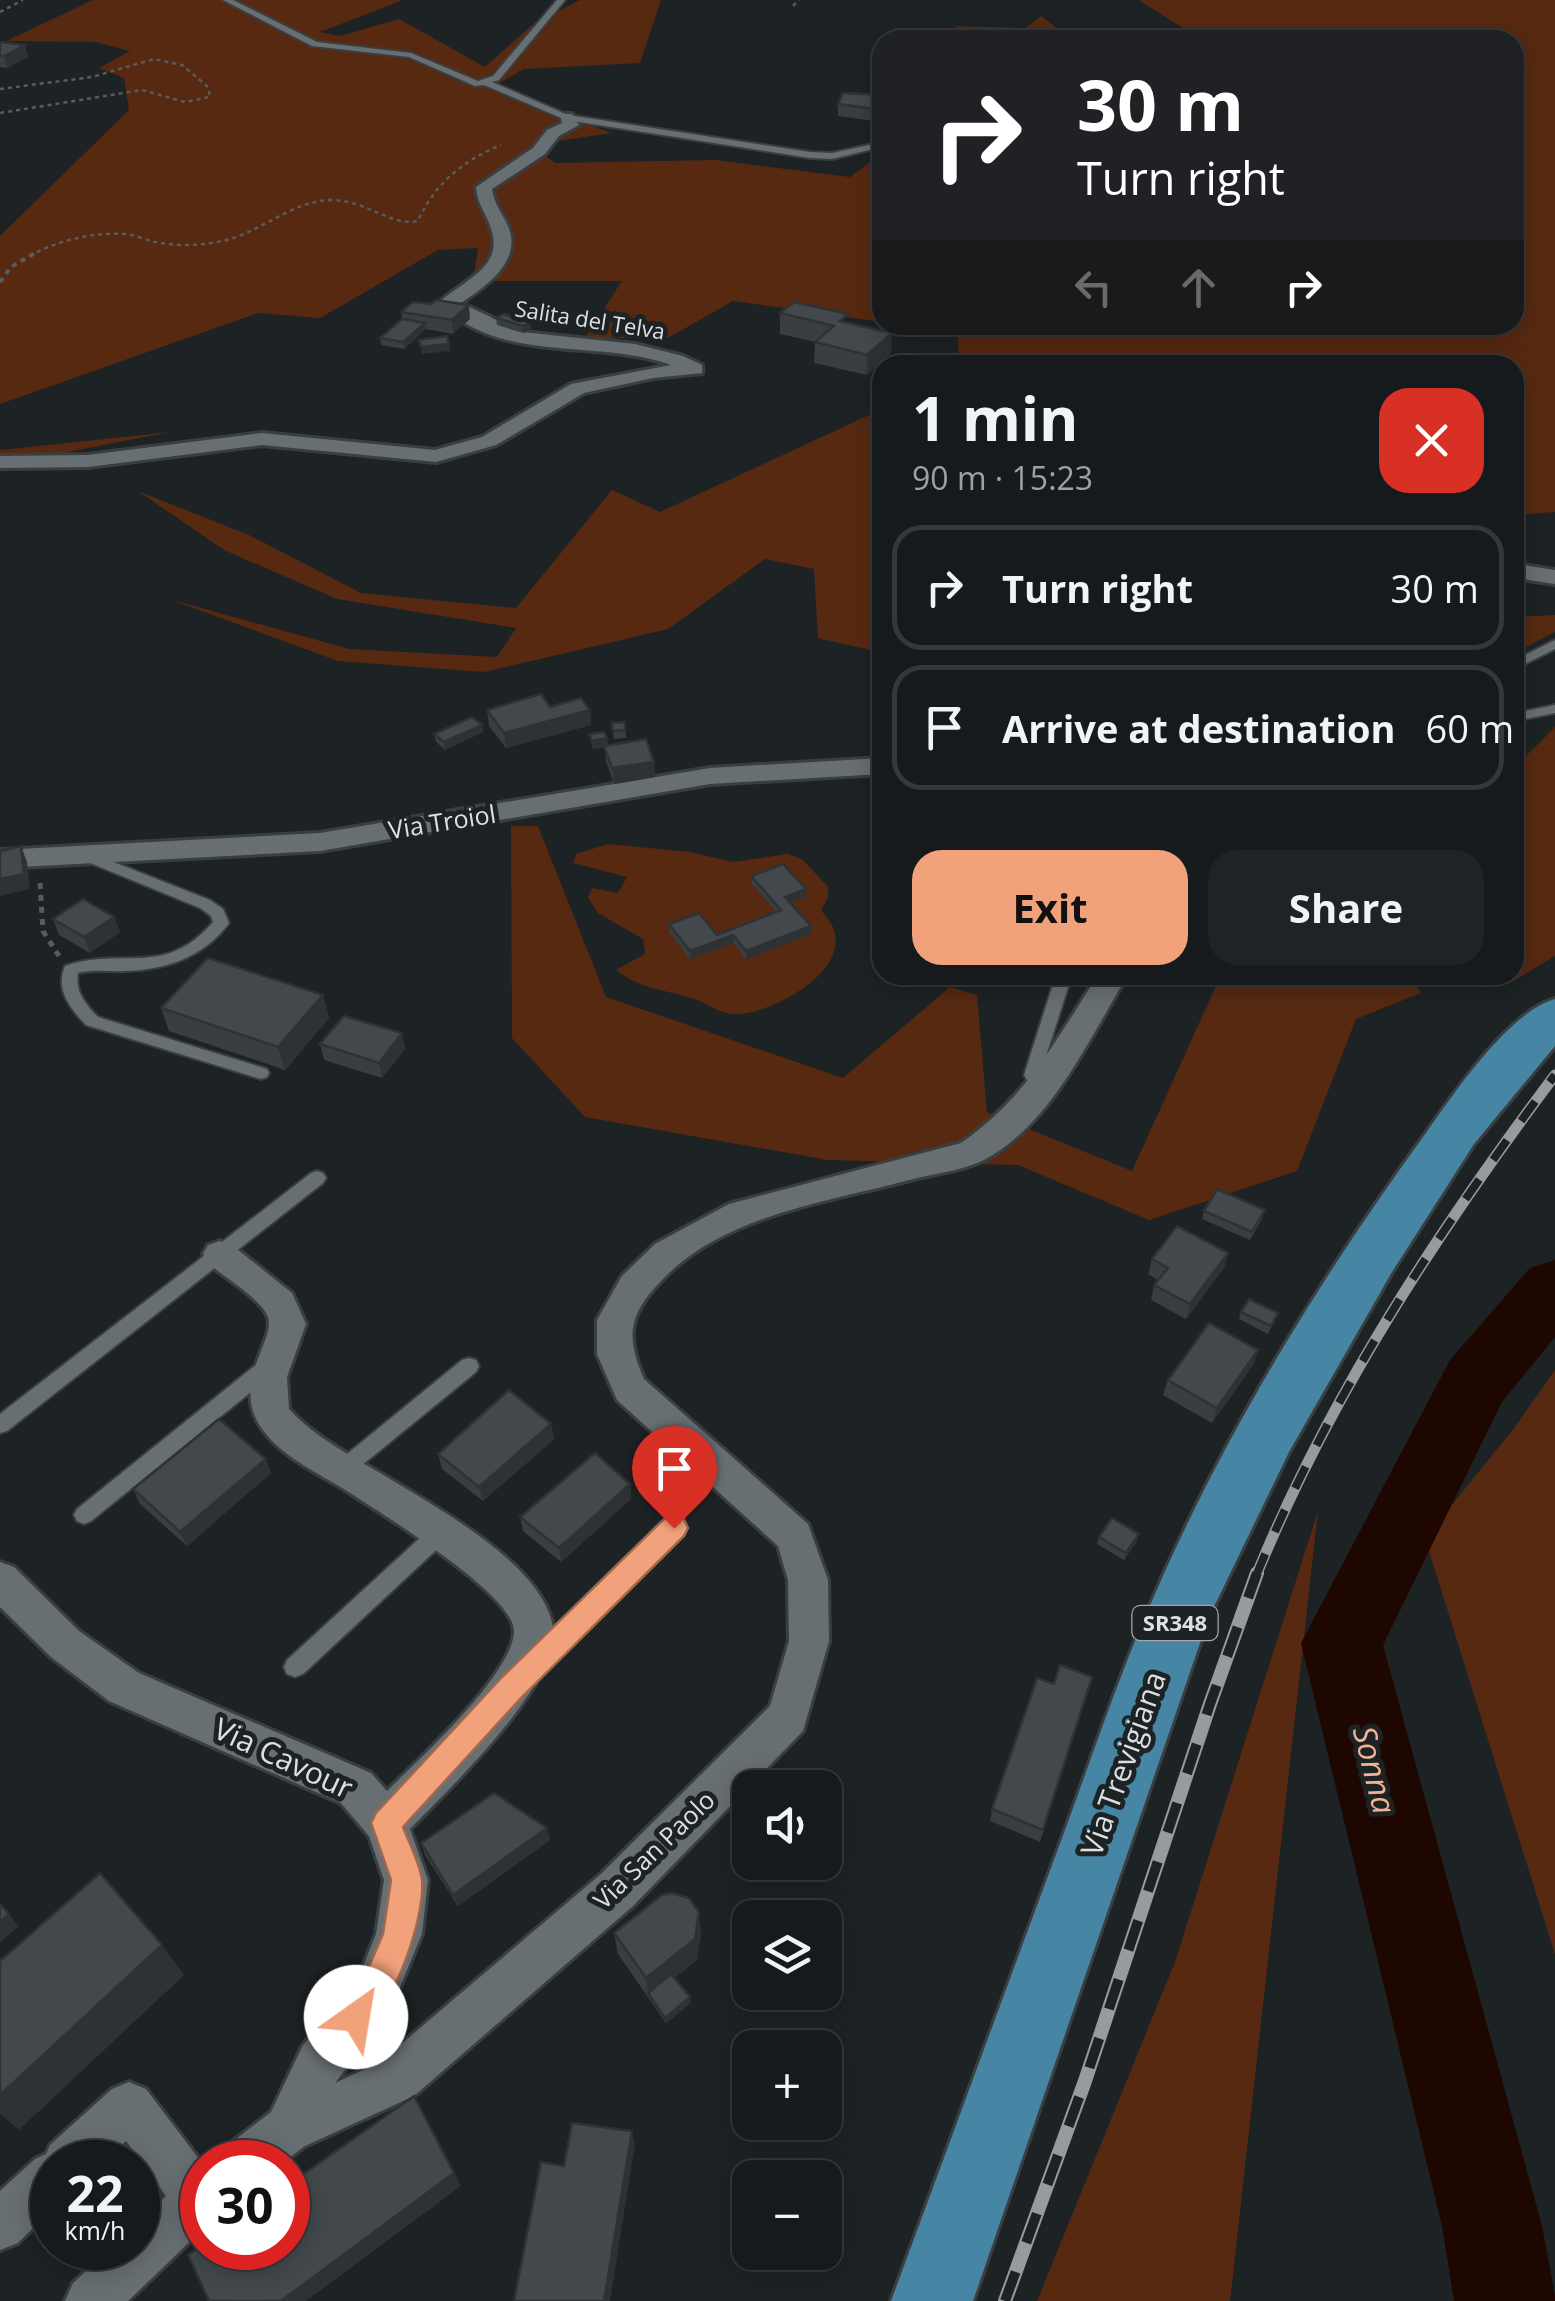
<!DOCTYPE html>
<meta charset="utf-8">
<style>
body{margin:0;font-family:"Open Sans",sans-serif;background:#1f2325;color:#f1f3f6;height:100vh;display:flex;flex-direction:column;font-size:38px;white-space:nowrap}
*{box-sizing:border-box;margin:0}
p{font-size:32px;color:#9ea1a3}
.icon{flex:none;width:55px;height:55px;fill:none;stroke:currentColor;stroke-width:2;stroke-linecap:round;stroke-linejoin:round}
.map{position:relative;flex:1;overflow:hidden}
.side{position:absolute;left:872px;top:355px;width:652px;height:630px;display:flex;flex-direction:column;background:#161a1c;border-radius:30px;box-shadow:0 5px 25px #0003,0 0 0 2px #35383b}
.side>*{flex:none}
.hud{position:absolute;left:872px;top:30px;width:652px;height:305px;border-radius:30px;box-shadow:0 5px 25px #0003,0 0 0 2px #35383b;background:#202124;color:#fff;overflow:hidden}
.fabs{position:absolute;left:732px;top:1770px;display:grid;gap:20px}
.fabs a{display:grid;place-items:center;width:110px;height:110px;border-radius:20px;background:#161a1c;box-shadow:0 5px 25px #0003,0 0 0 2px #35383b;font-size:50px}
.speed{position:absolute;left:30px;top:2140px;display:flex;gap:20px;font-size:50px;font-weight:700;text-align:center}
.speed>*{display:grid;place-content:center;width:130px;height:130px;border-radius:50%;background:#161a1c;box-shadow:0 5px 25px #0003,0 0 0 2px #35383b;line-height:1}
.speed small{font-size:25px;font-weight:400}
.speed .limit{border:15px solid #d22;background:#fff;color:#111}
.pin{position:absolute;display:grid;place-items:center;width:85px;height:85px;color:#fff;margin:-102px -42px;border-radius:50% 50% 50% 0;rotate:-45deg;box-shadow:0 0 10px #0007}
.pin .icon{rotate:45deg}
.me{position:absolute;width:110px;margin:-55px;rotate:32deg;stroke-linejoin:round;filter:drop-shadow(0 0 8px #0008)}
.turn{display:flex;align-items:center;gap:35px;height:210px;padding:0 40px;font-size:45px}
.turn .icon{width:130px;height:130px;stroke-width:2.5}
.turn b{display:block;font-size:70px;line-height:85px}
.lanes{display:flex;align-items:center;height:95px;padding:0 40px;background:#0003;justify-content:center;gap:50px;direction:ltr}
.lanes .off{opacity:.35}
.round{display:grid;place-items:center;flex:none;width:105px;height:105px;border-radius:30px;background:#1f2325}
.overview{display:flex;align-items:center;justify-content:space-between;height:170px;padding:0 40px}
h1{font-size:60px;font-weight:700;line-height:75px}
.cta{display:flex;gap:20px;margin-top:auto;padding:20px 40px}
.cta a{flex:1;height:115px;border-radius:30px;background:#f1a27b;color:#111;font-size:40px;font-weight:700;line-height:115px;text-align:center}
.cta a+a{background:#1f2325;color:#f1f3f6}
ul{padding:0;list-style:none}
li{display:flex;align-items:center;gap:30px;height:125px;margin:0 20px 15px;padding:0 20px;border:5px solid #35383b;border-radius:30px}
li div{flex:1}
li b{display:block;font-size:38px}
li em{font-style:normal}
.map>svg:first-child{display:block}
.green{fill:#572911;fill-rule:evenodd}
.lines{fill:none;stroke-linecap:round;stroke-linejoin:round}
.river{fill:#1d0700;fill-rule:evenodd}
.service-casing{stroke:#3a3e41;stroke-width:4}
.minor-casing{stroke:#3a3e41;stroke-width:6}
.primary-casing{stroke:#3a3e41;stroke-width:6}
.path-far2{stroke:#585c5f;stroke-width:2.5;stroke-dasharray:4 4;stroke-linecap:butt}
.path-far1{stroke:#585c5f;stroke-width:4;stroke-dasharray:5 5;stroke-linecap:butt}
.path{stroke:#585c5f;stroke-width:5;stroke-dasharray:6 6;stroke-linecap:butt}
.service{fill:#686f72;fill-rule:evenodd}
.minor{fill:#686f72;fill-rule:evenodd}
.primary{fill:#4686a4;fill-rule:evenodd}
.rail-far1-casing{stroke:#979b9e;stroke-width:11}
.rail-casing{stroke:#979b9e;stroke-width:14}
.rail-far1{stroke:#1d2225;stroke-width:8;stroke-dasharray:24;stroke-linecap:butt}
.rail{stroke:#1d2225;stroke-width:10;stroke-dasharray:31;stroke-linecap:butt}
.wall{fill:#393e40}
.shaded-wall{fill:#2e3234}
.building{fill:#42484b;stroke:#2e3234;stroke-width:2.5}
.route{fill:#f1a27b;stroke:#9d6950;stroke-width:2.5}
.labels{text-anchor:middle;stroke-width:10;stroke-linejoin:round;paint-order:stroke}
.far-street-label{font-size:22px;fill:#dce0e2;stroke:#1d2225}
.shield{fill:#1d2225;stroke:#a3a7a9;stroke-width:2.5}
.shield-label{font-size:22px;font-weight:bold;fill:#dce0e2}
.street-label{font-size:25px;fill:#dce0e2;stroke:#1d2225}
.near-street-label{font-size:30px;fill:#dce0e2;stroke:#1d2225}
.near-water-label{font-size:32px;font-style:italic;fill:#f3b293;stroke:#1d2225}
</style>
<div class="map">
<svg width="1555" height="2301" viewBox="0 0 1555 2301">
<rect width="100%" height="100%" fill="#1d2225"/>
<g class="green">
<path d="M93,0H403L320,32L340,36L399,19L485,67L532,25L580,0H661L640,63L524,69L494,86L506,96L612,133L531,145L555,163L715,160L850,177L882,153V322L733,301L668,338H585L622,281H473L478,248L438,250L320,318L258,313L0,404V236L129,110L124,78L99,68L130,51L96,42L6,41Z"/>
<path d="M1139,0H1555V512L1515,515V365H959L958,332L906,325H1515V40H1201Z"/>
<path d="M1041,16L1073,40H986L953,26L1025,28Z"/>
<path d="M882,409V653L818,638L814,569L765,559L668,629L484,672L338,661L169,599L349,649L497,657L516,628L337,599L224,550L138,491L249,535L361,593L516,608L612,490L660,512Z"/>
<path d="M171,432L0,465V450Z"/>
<path d="M1555,615V632L1515,653V617Z"/>
<path d="M1555,727V956L1510,983L1486,975H1515V767Z"/>
<path d="M511,826H538L606,997L843,1078L950,987L977,995L987,1112L1132,1171L1221,975H1410L1421,993L1356,1019L1297,1171L1149,1220L1018,1165L828,1160L585,1117L512,1038Z"/>
<path d="M608,844L690,852L733,862L788,854L803,860L828,887V898L821,910C825,916 832,923 834,930C848,973 773,1012 739,1014C723,1015 715,1008 702,1002C671,989 646,993 616,970L645,954L643,939L598,913L588,897L592,888L618,893L627,877L573,863L576,854ZM752,883L805,896L785,905L810,934L747,959L733,943L690,959L717,942L781,918Z"/>
<path d="M1555,1370V1954L1425,1538L1515,1427Z"/>
<path d="M1318,1511L1230,2301H1037L1175,1962Z"/>
</g>
<g class="lines">
<path class="river" d="M1555,1260V1337L1502,1402L1383,1645L1542,2226L1555,2295V2301H1454L1442,2226L1301,1643L1450,1360L1530,1268Z"/>
<g class="service-casing">
<g id="service">
<path d="M223,0H233L317,42L411,53L478,81L493,76L557,0H565L499,80L492,82L568,115L810,152L832,153L882,142V147L832,159L810,158L566,120L484,85L475,86L409,57L312,46Z"/>
<path d="M1555,640V649L1515,669V660Z"/>
<path d="M1555,705V713L1515,721V713Z"/>
<path d="M83,850L210,900L223,909L229,923C204,957 166,970 125,971C109,972 94,969 78,973C75,992 85,1004 98,1017L267,1069L269,1073L267,1077L261,1079L86,1025C70,1008 55,990 65,966C122,946 164,979 213,922L211,916L200,908L78,858V852Z"/>
<path d="M1056,975H1072L1040,1075L1049,1090L1041,1096L1035,1094L1024,1075Z"/>
<path d="M317,1171L323,1173L326,1178L323,1183L7,1431L0,1433V1414L311,1173Z"/>
<path d="M270,1357L277,1359L280,1365L277,1371L91,1521L84,1524L77,1521L74,1515L77,1509L263,1359Z"/>
<path d="M469,1358L476,1360L479,1366L476,1372L350,1475L343,1478L336,1475L333,1469L336,1463L462,1360Z"/>
<path d="M674,1518L681,1521L684,1527L681,1533L542,1673L534,1676L526,1673L523,1666L526,1659L667,1521Z"/>
<path d="M440,1524L447,1526L450,1533L447,1540L303,1674L295,1677L287,1674L284,1667L287,1660L433,1526Z"/>
</g>
</g>
<g class="minor-casing">
<g id="minor">
<path d="M560,114H572L579,125L559,136L545,154L492,189C494,204 502,213 508,226C523,261 486,286 461,303L522,332L635,344L683,356L702,365V373L653,378L584,393L496,445L436,462L262,445L88,467L0,468V456L88,455L262,433L435,450L482,437L571,384L671,365C596,338 500,365 439,303C458,283 503,269 492,232C488,215 477,205 476,187L533,148L547,130L562,123Z"/>
<path d="M1515,564L1555,570V584L1515,578Z"/>
<path d="M882,758V774L710,784L320,851L0,868V850L320,833L710,768Z"/>
<path d="M1098,975H1128C1089,1038 1052,1124 984,1160C964,1170 938,1173 917,1178C834,1201 727,1213 664,1278C630,1312 624,1334 644,1379L808,1524L828,1580L829,1641L803,1731L633,1906L414,2096L305,2146L284,2162H221L228,2145L271,2112L303,2045L358,1979L376,1934L384,1880L369,1836L341,1803L109,1701L51,1657L0,1607V1562L14,1567L79,1631L139,1673L371,1773L387,1791C417,1761 514,1673 514,1631C514,1594 379,1512 347,1491C320,1474 286,1459 266,1434C224,1384 282,1337 266,1313C254,1294 225,1278 208,1263L203,1254L208,1245L220,1241L232,1245L292,1293L306,1324L287,1377L289,1409C317,1440 360,1460 395,1482C443,1511 545,1568 553,1628C560,1684 447,1791 410,1829L428,1880L422,1934L390,2011L335,2083L380,2062L601,1874L770,1706L789,1641L788,1580L778,1546L617,1400L597,1354V1320L622,1276L655,1244L729,1204L961,1143C1026,1098 1056,1040 1098,975Z"/>
<path d="M129,2082L146,2089L202,2163V2230L128,2301H65L73,2283L111,2248H138V2222L166,2196L126,2141L103,2162H52V2209L18,2243L0,2250V2191L35,2159L46,2154L50,2145L112,2089Z"/>
</g>
</g>
<g class="primary-casing">
<path id="primary" d="M1555,999V1046L1474,1144L1392,1272L1289,1452L1209,1617L973,2301H891C948,2148 1004,1994 1061,1841C1089,1766 1114,1689 1146,1615C1217,1446 1318,1281 1426,1133C1454,1093 1509,1012 1555,999Z"/>
</g>
<g class="path-far2">
<path d="M793,6L799,0"/>
<path d="M0,12L23,0"/>
<path d="M0,89L92,77L154,59L182,65L208,87L210,97L185,102L142,90L0,113"/>
<path d="M30,256C58,240 93,232 126,234C135,235 146,240 155,242C175,246 197,246 217,242C258,236 289,201 331,200C367,200 391,227 418,221C434,184 464,160 501,145"/>
</g>
<path class="path-far1" d="M0,282L11,267L35,253"/>
<path class="path" d="M40,883L43,931L59,956"/>
<use href="#service" class="service"/>
<use href="#minor" class="minor"/>
<use href="#primary" class="primary"/>
<g class="rail-far1-casing">
<path id="rail-far1" d="M1256,1576C1330,1395 1438,1231 1555,1075"/>
</g>
<g class="rail-casing">
<path id="rail" d="M1005,2301L1085,2081L1210,1704L1257,1573"/>
</g>
<use href="#rail-far1" class="rail-far1"/>
<use href="#rail" class="rail"/>
</g>
<g class="wall">
<path d="M0,42L25,45L28,57L7,68L0,67Z"/>
<path d="M882,95V122L838,116V104Z"/>
<path d="M401,312L470,319L453,334L426,329L404,349L381,345L380,338L402,319Z"/>
<path d="M780,313L847,323L891,353L867,375L814,363L815,342L780,334Z"/>
<path d="M496,318L530,322L531,329L523,333L497,325Z"/>
<path d="M550,707L590,710L591,725L506,748L489,726L487,710Z"/>
<path d="M625,722L626,738L614,739L612,723Z"/>
<path d="M482,725L483,732L445,750L436,742L434,734Z"/>
<path d="M589,734L608,745L654,762L655,777L614,784L606,761L605,747L593,749Z"/>
<path d="M751,876L806,897L790,903L811,926V934L746,959L733,943L690,959L669,932V924L717,935L776,912L752,884Z"/>
<path d="M53,919L120,932L90,953L59,935Z"/>
<path d="M323,995L329,1018L285,1070L169,1031L161,1008Z"/>
<path d="M402,1033L405,1049L382,1078L324,1060L320,1044Z"/>
<path d="M1204,1211L1263,1217L1250,1240L1202,1219Z"/>
<path d="M1228,1253L1224,1268L1186,1319L1151,1300L1154,1285L1158,1280L1148,1274L1152,1259Z"/>
<path d="M1241,1312L1278,1313L1268,1334L1239,1319Z"/>
<path d="M1258,1350L1253,1365L1212,1423L1163,1395L1168,1380Z"/>
<path d="M551,1424L554,1439L483,1501L442,1469L438,1454Z"/>
<path d="M271,1473L187,1546L140,1504L133,1489Z"/>
<path d="M630,1484L631,1499L561,1562L523,1531L520,1517Z"/>
<path d="M1099,1537L1137,1541L1124,1560L1097,1544Z"/>
<path d="M1092,1677L1040,1842L990,1821L992,1809L1054,1684Z"/>
<path d="M550,1840L458,1906L425,1855L421,1843Z"/>
<path d="M614,1933L701,1934L697,1960L674,1978L691,2003L666,2023L618,1954Z"/>
</g>
<g class="shaded-wall">
<path d="M25,45L28,57L7,68L4,56Z"/>
<path d="M469,305L470,319L453,334L452,320Z"/>
<path d="M530,322L531,329L523,333V326Z"/>
<path d="M425,323L426,329L404,349L403,342Z"/>
<path d="M892,333L891,353L867,375V355Z"/>
<path d="M449,344L450,351L422,354L421,347Z"/>
<path d="M590,710L591,725L506,748L504,733Z"/>
<path d="M482,725L483,732L445,750L444,742Z"/>
<path d="M607,738L608,746L593,749L592,741Z"/>
<path d="M654,762L655,777L614,784L612,768Z"/>
<path d="M21,846L27,862L30,889L0,896V879Z"/>
<path d="M806,889V897L785,905V897Z"/>
<path d="M114,917L120,932L90,953L84,937Z"/>
<path d="M811,926V934L746,959V951Z"/>
<path d="M733,935V943L690,959V951Z"/>
<path d="M323,995L329,1018L285,1070L278,1047Z"/>
<path d="M402,1033L405,1049L382,1078L379,1063Z"/>
<path d="M1228,1253L1224,1268L1186,1319L1190,1304Z"/>
<path d="M1258,1350L1253,1365L1212,1423L1217,1408Z"/>
<path d="M551,1424L554,1439L483,1501L479,1487Z"/>
<path d="M266,1459L271,1473L187,1546L180,1532Z"/>
<path d="M630,1484L631,1499L561,1562L559,1548Z"/>
<path d="M1139,1534L1137,1541L1124,1560L1126,1553Z"/>
<path d="M547,1828L550,1840L458,1906L453,1895Z"/>
<path d="M0,1904L19,1926L0,1943Z"/>
<path d="M699,1912L701,1934L697,1960L651,1997L648,1993L646,1978Z"/>
<path d="M162,1945L184,1975L19,2130L0,2114V2095Z"/>
<path d="M690,1997L691,2003L666,2023L665,2018Z"/>
<path d="M414,2096L461,2186L306,2301H281Z"/>
<path d="M632,2131L635,2144L610,2301H604Z"/>
</g>
<g class="building">
<path d="M0,42L25,45L4,56H0Z"/>
<path d="M843,93L882,95V110L838,104Z"/>
<path d="M436,300L469,305L452,320L401,312L413,302L431,304Z"/>
<path d="M794,302L848,314L840,321L892,333L867,355L815,342L834,326L780,313Z"/>
<path d="M504,314L530,322L523,326L496,318Z"/>
<path d="M402,319L425,323L403,342L380,338Z"/>
<path d="M447,336L449,344L421,347L419,340Z"/>
<path d="M541,694L550,707L581,698L590,710L504,733L487,710Z"/>
<path d="M472,717L482,725L444,742L434,734Z"/>
<path d="M625,722V730L613,731L612,723Z"/>
<path d="M604,732L607,738L592,741L589,734Z"/>
<path d="M646,739L654,762L612,768L604,746Z"/>
<path d="M21,846L24,874L0,879V851Z"/>
<path d="M783,864L806,889L785,897L811,926L746,951L733,935L690,951L669,924L699,913L717,935L781,910L751,876Z"/>
<path d="M83,899L114,917L84,937L53,919Z"/>
<path d="M208,958L323,995L278,1047L161,1008Z"/>
<path d="M344,1016L402,1033L379,1063L320,1044Z"/>
<path d="M1217,1189L1265,1210L1252,1232L1204,1211Z"/>
<path d="M1177,1226L1228,1253L1190,1304L1154,1285L1168,1268L1152,1259Z"/>
<path d="M1249,1299L1278,1313L1271,1326L1241,1312Z"/>
<path d="M1209,1323L1258,1350L1217,1408L1168,1380Z"/>
<path d="M509,1390L551,1424L479,1487L438,1454Z"/>
<path d="M219,1419L266,1459L180,1532L133,1489Z"/>
<path d="M595,1453L630,1484L559,1548L520,1517Z"/>
<path d="M1112,1518L1139,1534L1126,1553L1099,1537Z"/>
<path d="M1060,1665L1092,1677L1043,1830L992,1809L1037,1678L1054,1684Z"/>
<path d="M494,1793L547,1828L453,1895L421,1843Z"/>
<path d="M100,1873L162,1945L0,2095V1961Z"/>
<path d="M671,1893L689,1898L699,1912L695,1939L646,1978L614,1933L662,1895Z"/>
<path d="M0,1904L9,1914L0,1922Z"/>
<path d="M671,1974L690,1997L665,2018L648,1993Z"/>
<path d="M414,2096L454,2173L281,2301H209L188,2255L202,2245V2248H288V2185Z"/>
<path d="M572,2123L632,2131L604,2301H514L541,2162L564,2166Z"/>
</g>
<path class="route" d="M674,1516L684,1519L688,1528L684,1536L522,1697L403,1827C409,1843 420,1863 422,1880C426,1917 391,2019 356,2034L344,2029L339,2017L362,1983L383,1934L391,1880L371,1823L376,1813L502,1677L664,1519Z"/>
<g class="labels">
<g class="far-street-label">
<text transform="translate(590 320) rotate(9)" y="8">Salita del Telva</text>
</g>
<rect class="shield" x="1132.5" y="1606" width="85" height="34" rx="8"/>
<g class="shield-label">
<text x="1175" y="1631">SR348</text>
</g>
<g class="street-label">
<text transform="translate(442 822) rotate(-9)" y="9">Via Troiol</text>
<text transform="translate(654 1850) rotate(-44)" y="9">Via San Paolo</text>
</g>
<g class="near-street-label">
<text transform="translate(283 1759) rotate(25)" y="10">Via Cavour</text>
<text transform="translate(1124 1764) rotate(-70)" y="10">Via Trevigiana</text>
</g>
<g class="near-water-label">
<text transform="translate(1374 1770) rotate(76)" y="11">Sonna</text>
</g>
</g>
</svg>
<div class="fabs">
<a><svg class="icon" aria-label="sound" viewBox="0 0 24 24"><path d="M4 9h4l5-4v14l-5-4H4zM17 9q2 3 0 6"/></svg></a>
<a><svg class="icon" aria-label="layers" viewBox="0 0 24 24"><path d="M12 4l9 5-9 5-9-5zM3 14l9 5 9-5"/></svg></a>
<a>+</a>
<a>−</a>
</div>
<div class="speed"><div>22<small>km/h</small></div><div class="limit">30</div></div>
<div class="pin" style="left:674px;top:1528px;background:#d93025"><svg class="icon" aria-label="arrive" viewBox="0 0 24 24"><path d="M6 21V4h12l-3 4 3 4H6"/></svg></div>
<svg class="me" style="left:356px;top:2017px" viewBox="-20 -20 40 40"><circle r="19" fill="#fff"/><path d="M0-13L10 11 0 6-10 11z" fill="#f1a27b"/></svg>
<div class="hud">
<div class="turn"><svg class="icon" aria-label="right" viewBox="0 0 24 24"><path d="M7 20v-9h11M14 6l5 5-5 5"/></svg><div><b>30 m</b>Turn right</div></div>
<div class="lanes"><svg class="icon off" aria-label="left" viewBox="0 0 24 24"><path d="M17 20v-9H6M10 6l-5 5 5 5"/></svg><svg class="icon off" aria-label="ahead" viewBox="0 0 24 24"><path d="M12 20V5M6 11l6-6 6 6"/></svg><svg class="icon" aria-label="right" viewBox="0 0 24 24"><path d="M7 20v-9h11M14 6l5 5-5 5"/></svg></div>
</div>
<section class="side">
<div class="overview"><div><h1>1 min</h1><p>90 m · 15:23</p></div><a class="round" style="background:#d93025;color:#fff"><svg class="icon" aria-label="close" viewBox="0 0 24 24"><path d="M6 6l12 12M18 6L6 18"/></svg></a></div>
<ul>
<li><svg class="icon" aria-label="right" viewBox="0 0 24 24"><path d="M7 20v-9h11M14 6l5 5-5 5"/></svg><div><b>Turn right</b></div><em>30 m</em></li>
<li><svg class="icon" aria-label="arrive" viewBox="0 0 24 24"><path d="M6 21V4h12l-3 4 3 4H6"/></svg><div><b>Arrive at destination</b></div><em>60 m</em></li>
</ul>
<div class="cta"><a>Exit</a><a>Share</a></div>
</section>
</div>
